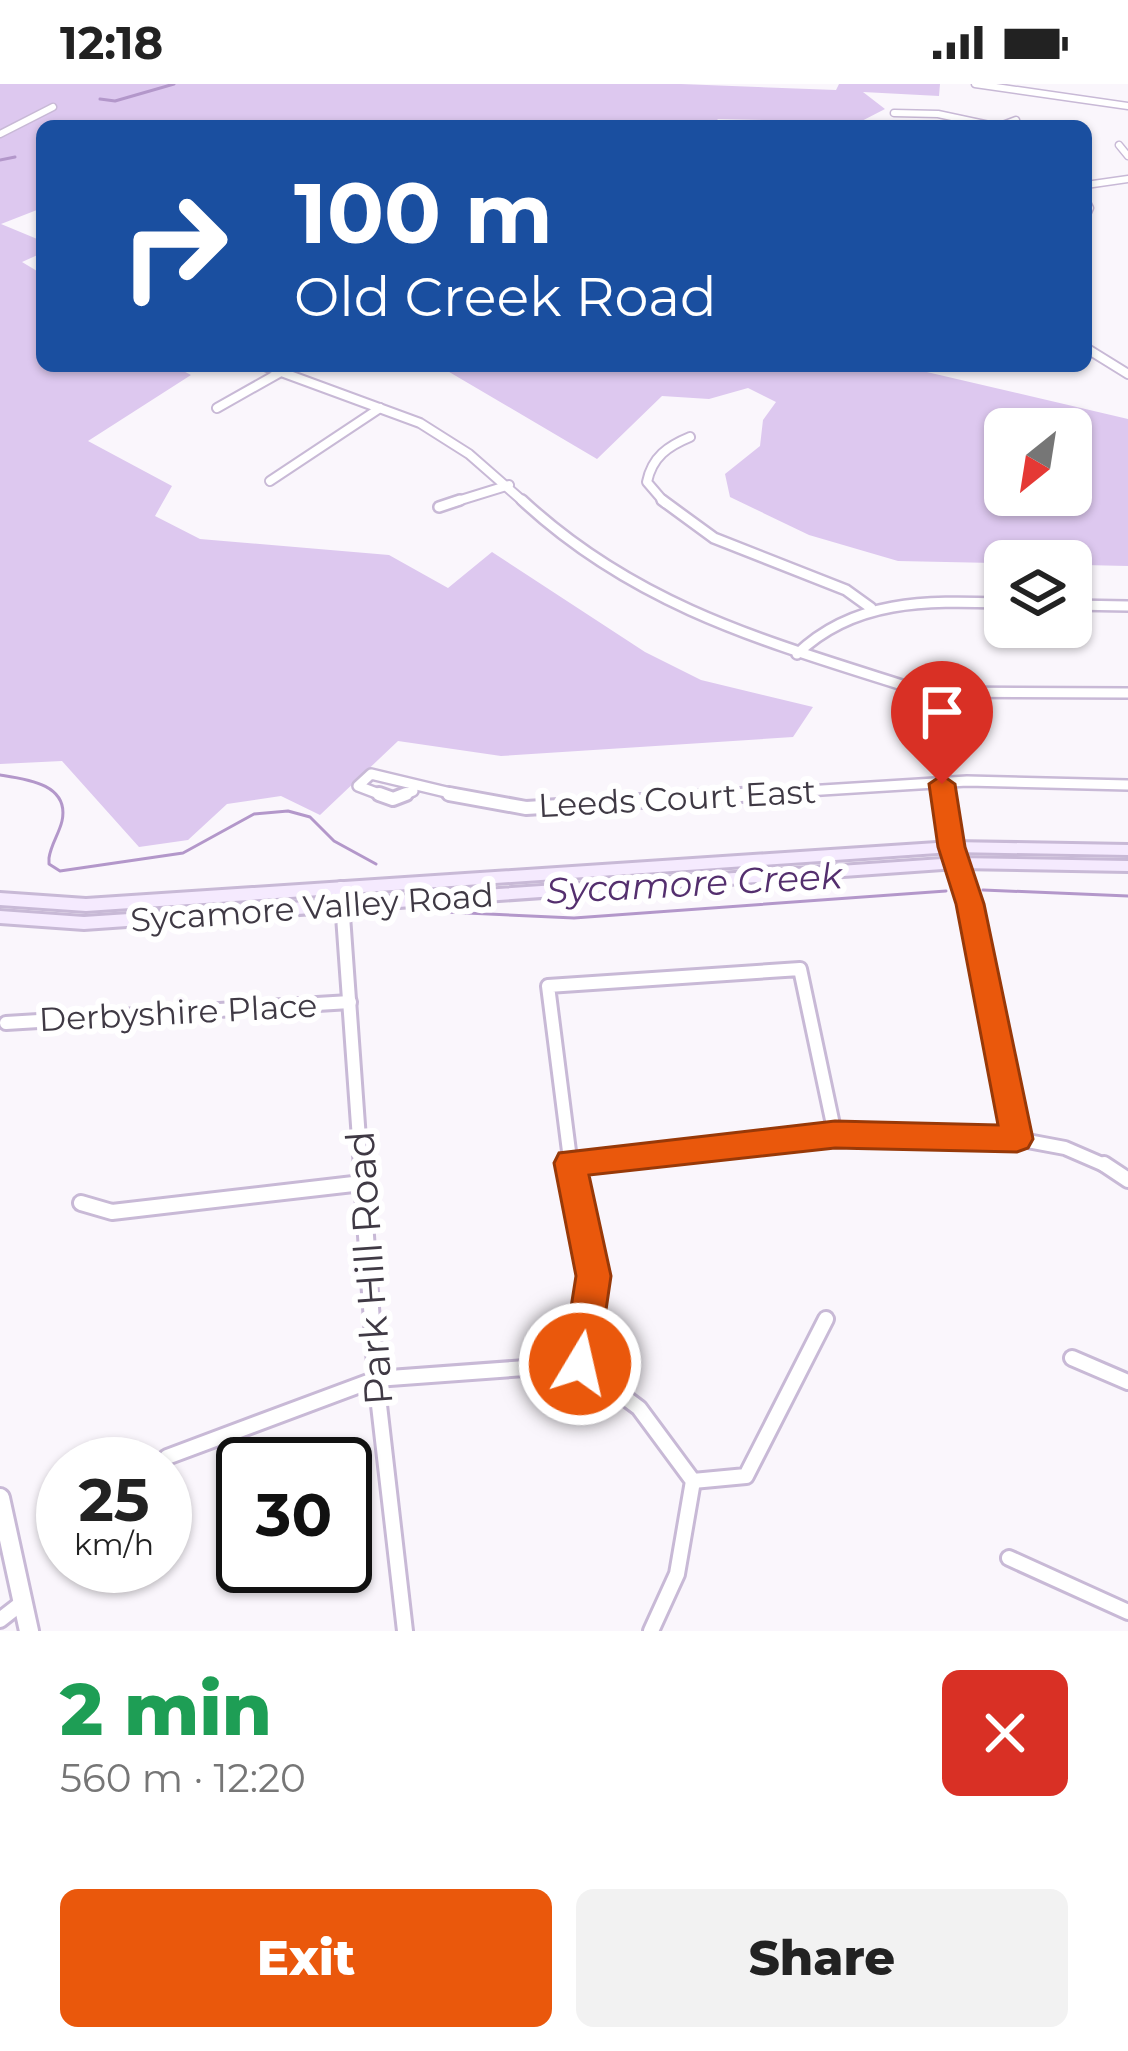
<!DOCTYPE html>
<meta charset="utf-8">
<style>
body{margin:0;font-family:Montserrat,sans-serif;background:#f2f2f2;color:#222;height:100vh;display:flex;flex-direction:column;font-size:45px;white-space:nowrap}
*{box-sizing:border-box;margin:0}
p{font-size:39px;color:#767676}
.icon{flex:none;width:66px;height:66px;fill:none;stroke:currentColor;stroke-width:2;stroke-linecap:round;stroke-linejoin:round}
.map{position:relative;height:1547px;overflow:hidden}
.drawer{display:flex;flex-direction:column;background:#fff;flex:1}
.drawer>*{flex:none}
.top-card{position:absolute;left:36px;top:36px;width:1056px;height:252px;border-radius:18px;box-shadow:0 3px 9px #0004;background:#1a4fa0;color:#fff;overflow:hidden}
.needle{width:78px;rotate:210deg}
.buttons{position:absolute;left:984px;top:324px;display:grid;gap:24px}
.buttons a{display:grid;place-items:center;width:108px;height:108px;border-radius:18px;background:#fff;box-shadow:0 3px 9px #0004;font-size:60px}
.speed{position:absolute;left:36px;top:1353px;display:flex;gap:24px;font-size:60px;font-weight:700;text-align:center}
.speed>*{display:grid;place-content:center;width:156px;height:156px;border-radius:50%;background:#fff;box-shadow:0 3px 9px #0004;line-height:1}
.speed small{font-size:30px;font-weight:400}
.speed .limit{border:6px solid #111;border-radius:18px;background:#fff;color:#111}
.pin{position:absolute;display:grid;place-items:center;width:102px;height:102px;color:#fff;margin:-123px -51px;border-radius:50% 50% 50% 0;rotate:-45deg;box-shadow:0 0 12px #0007}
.pin .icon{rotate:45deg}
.me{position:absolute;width:132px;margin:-66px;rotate:9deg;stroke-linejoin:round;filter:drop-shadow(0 0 9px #0008)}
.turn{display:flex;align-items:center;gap:42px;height:252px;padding:0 60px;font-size:54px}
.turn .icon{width:156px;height:156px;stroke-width:2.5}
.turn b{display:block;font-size:84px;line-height:102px}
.round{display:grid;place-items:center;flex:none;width:126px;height:126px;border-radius:18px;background:#f2f2f2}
.overview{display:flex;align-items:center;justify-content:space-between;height:204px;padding:0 60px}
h1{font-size:72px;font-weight:800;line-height:90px;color:#1e9e55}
.action{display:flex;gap:24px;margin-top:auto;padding:24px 60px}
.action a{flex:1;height:138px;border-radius:18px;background:#ea580c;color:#fff;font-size:48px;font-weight:800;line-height:138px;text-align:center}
.action a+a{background:#f2f2f2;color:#222}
.status{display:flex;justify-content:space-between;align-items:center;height:84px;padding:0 60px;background:#fff;direction:ltr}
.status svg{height:33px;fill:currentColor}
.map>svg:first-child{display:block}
.green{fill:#ddc8ef;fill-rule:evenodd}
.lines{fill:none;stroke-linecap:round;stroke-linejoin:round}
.stream{stroke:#b397ca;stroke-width:3}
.minor-far4-casing{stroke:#c8b9d6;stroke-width:9}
.minor-far3-casing{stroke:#c8b9d6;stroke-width:12}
.minor-far2-casing{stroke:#c8b9d6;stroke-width:14}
.minor-far1-casing{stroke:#c8b9d6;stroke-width:18}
.minor-casing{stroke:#c8b9d6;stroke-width:20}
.tertiary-casing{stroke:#c8b9d6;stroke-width:24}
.secondary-casing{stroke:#c8b9d6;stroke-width:6}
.minor-far4{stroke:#fff;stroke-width:6}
.minor-far3{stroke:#fff;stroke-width:8}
.minor-far2{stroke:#fff;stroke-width:9}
.minor-far1{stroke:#fff;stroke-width:12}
.minor{stroke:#fff;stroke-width:14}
.tertiary{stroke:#fff;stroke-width:18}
.secondary{fill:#f5eafe;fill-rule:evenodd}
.route{fill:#ea580c;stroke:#983908;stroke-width:3}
.labels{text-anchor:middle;stroke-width:12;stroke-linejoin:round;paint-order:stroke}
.street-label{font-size:33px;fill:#3f3944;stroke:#fff}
.water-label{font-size:36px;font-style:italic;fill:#542f6e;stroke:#fff}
.near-street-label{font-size:39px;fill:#3f3944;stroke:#fff}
</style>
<div class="status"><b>12:18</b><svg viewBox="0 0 49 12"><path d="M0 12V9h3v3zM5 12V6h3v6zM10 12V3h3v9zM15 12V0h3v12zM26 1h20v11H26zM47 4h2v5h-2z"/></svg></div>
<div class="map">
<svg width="1128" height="1547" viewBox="0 0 1128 1547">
<rect width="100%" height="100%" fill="#faf6fc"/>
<g class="green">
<path d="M0,0H681L836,6L839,0H940L939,12L863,8L885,25L852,42H761L765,36L717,35L725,42C685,42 644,34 607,42H42V124L1,140L42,157V169L22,178L42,190V282H174L191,291L88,357L172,402L155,432L200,455L389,471L448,504L492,468L645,568L701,596L813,623L793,653L501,672L398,657L320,731L281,712L227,720L188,756L139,763L62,677L0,680Z"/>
<path d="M439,282H901L1128,335V482L898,477L809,451L730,413L725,390L760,362L763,336L776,318L748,304L709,315L662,312L597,375ZM1071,345V411H1005V345Z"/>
</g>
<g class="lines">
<g class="stream">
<path d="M100,15L115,17L174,0"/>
<path d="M0,76L15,73"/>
<path d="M0,691C26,695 70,700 62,737C59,750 51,760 49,774V780L60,787L183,769L254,730L288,727L310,733L334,757L376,780"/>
<path d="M983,806L1128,812"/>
<path d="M445,828L574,834L946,807"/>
</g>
<g class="minor-far4-casing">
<g id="minor-far4">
<path d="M975,0L1128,22"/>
<path d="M894,29L938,30L994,42"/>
<path d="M1000,42L1016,36"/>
<path d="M0,50L53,23"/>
<path d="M1119,61L1128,72"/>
<path d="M1086,101L1128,95"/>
<path d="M1086,116L1090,124L1086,133"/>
</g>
</g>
<g class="minor-far3-casing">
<g id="minor-far3">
<path d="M1086,264L1128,290"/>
<path d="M265,282L420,339L469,370L525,419"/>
<path d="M217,324L279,289"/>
<path d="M270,397L380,324"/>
<path d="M451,419L509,401"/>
<path d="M665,419L647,398C652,373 668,362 690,353"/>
</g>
</g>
<g class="minor-far2-casing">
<g id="minor-far2">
<path d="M522,416C640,526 775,560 924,608L949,648L942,713"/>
<path d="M662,416L714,454L846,506L871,524"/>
<path d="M439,423L460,416"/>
<path d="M1071,521L1128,522"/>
<path d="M797,570C855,514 929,517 1005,519"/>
<path d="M924,608L1128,609"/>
<path d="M387,713L358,702L371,690L467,713"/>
<path d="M398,713L413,707"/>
<path d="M708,713L967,697L1128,701"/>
</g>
</g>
<g class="minor-far1-casing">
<g id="minor-far1">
<path d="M379,710L393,715L406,710"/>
<path d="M449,710L526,724L757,710"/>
<path d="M943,710L1017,1055"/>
<path d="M341,804L361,1083"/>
<path d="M6,939L350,918"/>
<path d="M570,1079L835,1050L1017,1055L1065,1064L1109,1083"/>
<path d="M571,1083L548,902L800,885L835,1050"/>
</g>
</g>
<g class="minor-casing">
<g id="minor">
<path d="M361,1080L376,1295L405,1547"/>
<path d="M570,1080L593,1192L580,1280"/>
<path d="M1104,1080L1128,1096"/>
<path d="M81,1119L112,1128L362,1099"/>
<path d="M1072,1274L1128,1298"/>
<path d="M167,1373L376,1295L580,1280L639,1324L693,1397L677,1490L651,1547"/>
<path d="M693,1397L746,1392L826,1235"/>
<path d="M1009,1474L1128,1528"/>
<path d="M0,1536L23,1518"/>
</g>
</g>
<g class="tertiary-casing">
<path id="tertiary" d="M0,1414L29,1547"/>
</g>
<g class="secondary-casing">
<g id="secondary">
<path d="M952,758L1128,761V771L952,768L86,827L0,821V809L86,815Z"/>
<path d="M957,774L1128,777V787L957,784L84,845L0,839V827L84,833Z"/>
</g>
</g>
<use href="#minor-far4" class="minor-far4"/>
<use href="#minor-far3" class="minor-far3"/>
<use href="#minor-far2" class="minor-far2"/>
<use href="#minor-far1" class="minor-far1"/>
<use href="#minor" class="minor"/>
<use href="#tertiary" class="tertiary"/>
<use href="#secondary" class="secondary"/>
</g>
<path class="route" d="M942,691L955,700L965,763L984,820L1033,1055L1028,1064L1017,1068L835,1064L589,1091L611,1192L598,1280L593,1292L580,1297L567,1292L562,1280L576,1192L554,1079L559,1069L835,1037L998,1041L956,820L938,763L929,700Z"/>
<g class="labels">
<g class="street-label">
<text transform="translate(677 714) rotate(-3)" y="12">Leeds Court East</text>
<text transform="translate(312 823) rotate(-4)" y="12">Sycamore Valley Road</text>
<text transform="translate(178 928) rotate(-3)" y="12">Derbyshire Place</text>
</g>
<g class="water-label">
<text transform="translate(694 799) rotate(-3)" y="13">Sycamore Creek</text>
</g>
<g class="near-street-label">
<text transform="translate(369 1184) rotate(-94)" y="14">Park Hill Road</text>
</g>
</g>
</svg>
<div class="buttons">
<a><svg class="needle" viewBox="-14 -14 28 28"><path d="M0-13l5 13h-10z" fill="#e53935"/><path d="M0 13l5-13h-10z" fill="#767676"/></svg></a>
<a><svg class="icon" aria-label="layers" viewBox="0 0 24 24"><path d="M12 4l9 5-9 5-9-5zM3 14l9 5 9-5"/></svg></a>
</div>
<div class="speed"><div>25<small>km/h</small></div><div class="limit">30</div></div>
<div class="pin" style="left:942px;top:700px;background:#d93025"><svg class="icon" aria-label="arrive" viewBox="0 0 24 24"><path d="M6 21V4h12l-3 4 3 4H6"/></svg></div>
<svg class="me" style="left:580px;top:1280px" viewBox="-20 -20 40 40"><circle r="17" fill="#ea580c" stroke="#fff" stroke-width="3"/><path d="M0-11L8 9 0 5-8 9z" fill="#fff"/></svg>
<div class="top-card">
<div class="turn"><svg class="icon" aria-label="right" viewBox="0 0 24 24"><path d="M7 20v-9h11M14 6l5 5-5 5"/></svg><div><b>100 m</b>Old Creek Road</div></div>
</div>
</div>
<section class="drawer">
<div class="overview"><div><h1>2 min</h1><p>560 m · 12:20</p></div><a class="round" style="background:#d93025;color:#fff"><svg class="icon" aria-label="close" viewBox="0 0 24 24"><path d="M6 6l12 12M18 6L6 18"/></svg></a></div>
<div class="action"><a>Exit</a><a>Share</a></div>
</section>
